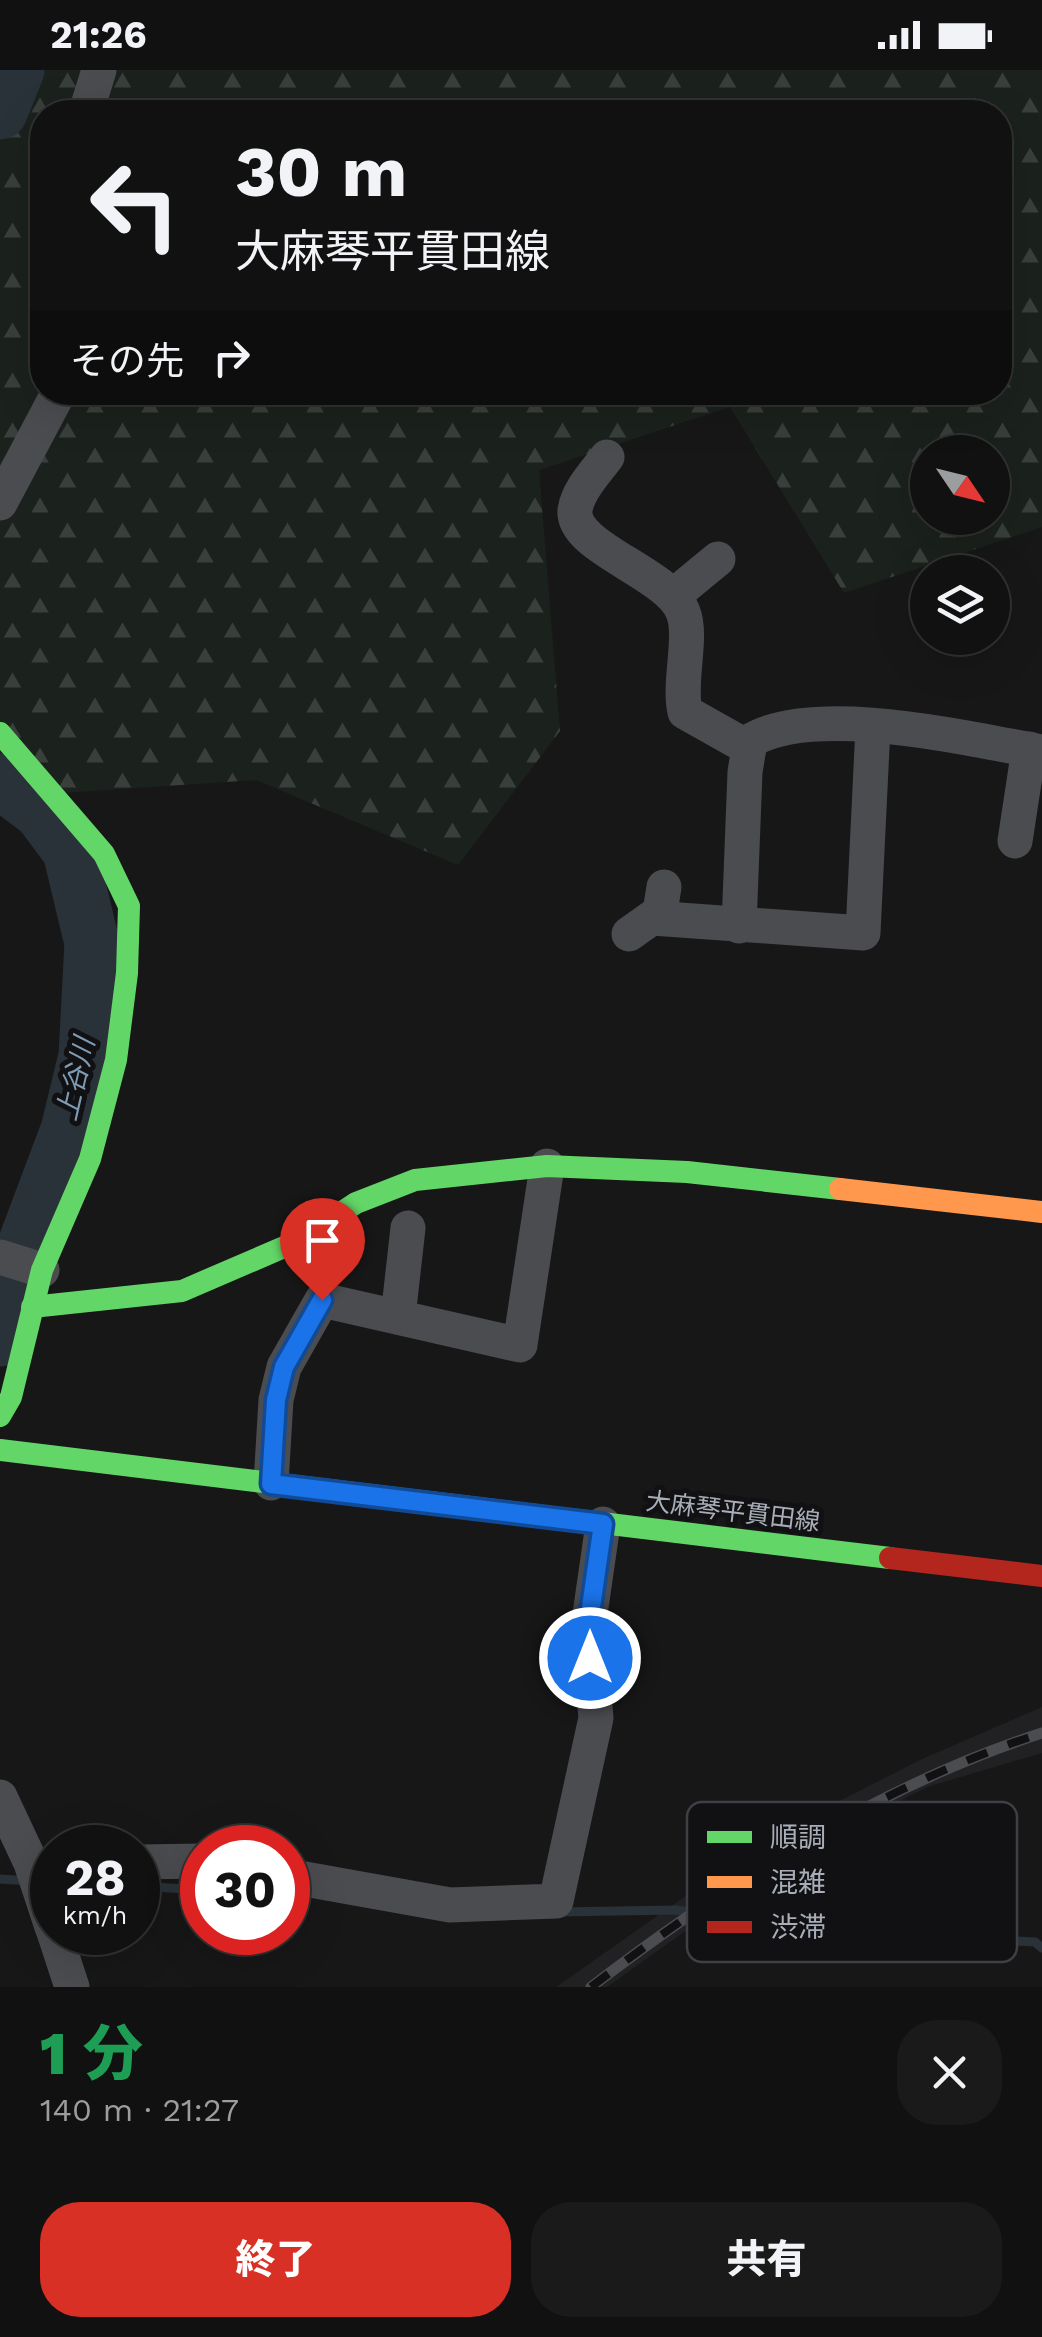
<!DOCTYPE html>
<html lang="ja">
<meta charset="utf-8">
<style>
body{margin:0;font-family:"Work Sans","Noto Sans JP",sans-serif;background:#1a1a1a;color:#f1f3f6;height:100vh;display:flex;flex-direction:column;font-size:38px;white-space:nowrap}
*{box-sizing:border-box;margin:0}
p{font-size:32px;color:#9c9d9f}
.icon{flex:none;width:55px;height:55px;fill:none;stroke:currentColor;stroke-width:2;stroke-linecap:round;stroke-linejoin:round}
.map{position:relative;height:1917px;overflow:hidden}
.panel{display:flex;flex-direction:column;background:#111;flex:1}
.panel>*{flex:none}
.banner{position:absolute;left:30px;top:30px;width:982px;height:305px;border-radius:40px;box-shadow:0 10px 40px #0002,0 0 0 2px #303131;background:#111;color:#f1f3f6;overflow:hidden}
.needle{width:65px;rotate:125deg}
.fabs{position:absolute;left:910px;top:365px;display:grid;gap:20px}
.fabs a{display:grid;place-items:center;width:100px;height:100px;border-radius:50%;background:#111;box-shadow:0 10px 40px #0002,0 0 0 2px #303131;font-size:50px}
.speed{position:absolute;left:30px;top:1755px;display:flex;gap:20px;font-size:50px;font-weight:700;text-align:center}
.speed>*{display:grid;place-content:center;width:130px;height:130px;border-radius:50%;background:#111;box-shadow:0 10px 40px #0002,0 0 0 2px #303131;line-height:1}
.speed small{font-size:25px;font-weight:400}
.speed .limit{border:15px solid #d22;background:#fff;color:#111}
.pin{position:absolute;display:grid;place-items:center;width:85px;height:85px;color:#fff;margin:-102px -42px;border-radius:50% 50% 50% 0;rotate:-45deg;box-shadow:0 0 10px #0007}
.pin .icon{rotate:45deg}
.me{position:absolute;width:110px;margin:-55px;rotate:0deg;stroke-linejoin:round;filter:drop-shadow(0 0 8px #0008)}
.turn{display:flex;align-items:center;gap:35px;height:210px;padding:0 40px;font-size:45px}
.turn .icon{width:130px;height:130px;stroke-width:2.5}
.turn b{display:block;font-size:70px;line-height:85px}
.then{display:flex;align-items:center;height:95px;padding:0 40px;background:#0003;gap:20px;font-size:38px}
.round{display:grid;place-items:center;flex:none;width:105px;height:105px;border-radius:40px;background:#1a1a1a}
.overview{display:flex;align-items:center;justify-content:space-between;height:170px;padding:0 40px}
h1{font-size:60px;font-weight:800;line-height:75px;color:#1e9e55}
.cta{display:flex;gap:20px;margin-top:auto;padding:20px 40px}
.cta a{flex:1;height:115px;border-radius:40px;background:#d93025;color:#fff;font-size:40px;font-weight:800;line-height:115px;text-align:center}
.cta a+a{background:#1a1a1a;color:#f1f3f6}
.status{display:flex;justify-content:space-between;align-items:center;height:70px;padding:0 50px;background:#111;direction:ltr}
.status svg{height:28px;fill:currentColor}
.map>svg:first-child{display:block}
.built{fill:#212124}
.forest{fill:url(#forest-firs);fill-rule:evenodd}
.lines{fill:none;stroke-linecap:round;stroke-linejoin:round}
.stream{stroke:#2a3239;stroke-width:9}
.river{stroke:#2a3239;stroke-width:55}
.street{stroke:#4b4c50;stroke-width:35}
.fast{stroke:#63d668;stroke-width:22}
.slow{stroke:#ff974d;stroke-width:22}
.jam{stroke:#b3261e;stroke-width:22}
.rail-casing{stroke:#4b4c4f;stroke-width:11}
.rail{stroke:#111113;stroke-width:8;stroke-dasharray:22;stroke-linecap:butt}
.route-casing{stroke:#114b97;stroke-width:25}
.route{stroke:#1a73e8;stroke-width:18}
.labels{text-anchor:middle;stroke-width:10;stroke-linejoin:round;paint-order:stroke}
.street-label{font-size:25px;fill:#a8adb8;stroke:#111113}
.water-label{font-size:28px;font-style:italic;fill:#7f9bb3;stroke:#111113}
.key{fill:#111113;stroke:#3e4045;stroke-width:2.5}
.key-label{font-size:28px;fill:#a8adb8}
</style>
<div class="status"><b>21:26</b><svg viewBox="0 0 49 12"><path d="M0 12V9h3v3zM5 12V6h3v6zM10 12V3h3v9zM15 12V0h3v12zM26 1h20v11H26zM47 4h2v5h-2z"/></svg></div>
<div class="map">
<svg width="1042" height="1917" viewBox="0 0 1042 1917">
<defs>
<pattern id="forest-firs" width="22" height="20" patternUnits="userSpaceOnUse" patternTransform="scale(2.5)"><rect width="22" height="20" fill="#1b211c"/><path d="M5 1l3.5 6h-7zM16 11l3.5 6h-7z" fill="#393f3b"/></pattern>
</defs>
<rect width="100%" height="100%" fill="#171717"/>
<path class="built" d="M1042,1637V1683L927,1717L827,1769L747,1817L607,1917H556L734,1792L814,1744L922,1689Z"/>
<path class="forest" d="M0,0H1042V457L844,523L730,337L539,400L560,661L458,795L256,710L0,727ZM42,42H1000V322H42ZM928,382H992V448H928Z"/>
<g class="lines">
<g class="stream">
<path d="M0,1809L30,1811"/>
<path d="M138,1816L202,1820"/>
<path d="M288,1824L305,1826"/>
<path d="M559,1842L676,1840L815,1861L1035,1872L1042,1878"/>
</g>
<g class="river">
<path d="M0,42L17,0"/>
<path d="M0,711L41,742L70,781L92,873L86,986L68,1060L24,1177L0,1269"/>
</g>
<g class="street">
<path d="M86,42L99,0"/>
<path d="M607,387C596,402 578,420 575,440C571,478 669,503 683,542C693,567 678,612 685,642L749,678"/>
<path d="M0,433L59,322"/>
<path d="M673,526L718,489"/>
<path d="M1015,771L1029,679"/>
<path d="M652,848L863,863L873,657"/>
<path d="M739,856L745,702L750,671C814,632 969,669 1042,682"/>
<path d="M629,864L660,842L664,817"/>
<path d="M0,1187L42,1200"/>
<path d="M398,1247L408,1158"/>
<path d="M271,1413L276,1330L284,1297L322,1230L520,1275L547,1096"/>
<path d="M0,1727L31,1793L52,1857"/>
<path d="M138,1792L202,1791"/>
<path d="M288,1806L450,1835L556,1831L596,1648L588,1558L603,1454"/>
<path d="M54,1862L72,1917"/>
</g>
<g class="fast">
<path d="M0,663L104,784L129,836L127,903L116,990L90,1089L42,1200L11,1327L0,1346"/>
<path d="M32,1237L182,1221L298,1171L356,1133L415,1110L547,1096L687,1102L840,1119"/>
<path d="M0,1380L890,1488"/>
</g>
<path class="slow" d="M840,1119L1042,1142"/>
<path class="jam" d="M890,1488L1042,1506"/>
<g class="rail-casing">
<path id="rail" d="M591,1917C727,1813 878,1716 1042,1663"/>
</g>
<use href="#rail" class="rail"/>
</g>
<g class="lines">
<g class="route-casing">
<path id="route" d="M322,1230L284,1297L276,1330L271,1414L603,1454L588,1558L590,1588"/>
</g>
<use href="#route" class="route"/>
</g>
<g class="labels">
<g class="street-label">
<text transform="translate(733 1441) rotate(7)" y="9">大麻琴平貫田線</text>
</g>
<g class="water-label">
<text transform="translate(75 1009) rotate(-77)" y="10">上谷川</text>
</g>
</g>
<rect x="687" y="1732" width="330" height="160" rx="15" class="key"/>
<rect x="707" y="1761" width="45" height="12" fill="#63d668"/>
<rect x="707" y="1806" width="45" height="12" fill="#ff974d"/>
<rect x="707" y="1851" width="45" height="12" fill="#b3261e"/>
<g class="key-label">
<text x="770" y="1777">順調</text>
<text x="770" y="1822">混雑</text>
<text x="770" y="1867">渋滞</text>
</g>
</svg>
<div class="fabs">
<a><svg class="needle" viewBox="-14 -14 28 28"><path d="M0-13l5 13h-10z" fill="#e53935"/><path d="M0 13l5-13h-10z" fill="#9c9d9f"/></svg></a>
<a><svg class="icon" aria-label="layers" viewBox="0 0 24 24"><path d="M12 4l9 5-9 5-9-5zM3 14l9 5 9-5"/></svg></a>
</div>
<div class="speed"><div>28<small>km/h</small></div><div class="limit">30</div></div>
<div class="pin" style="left:322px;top:1230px;background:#d93025"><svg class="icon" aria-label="arrive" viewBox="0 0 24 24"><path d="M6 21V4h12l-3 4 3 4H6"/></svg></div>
<svg class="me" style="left:590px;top:1588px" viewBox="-20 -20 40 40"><circle r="17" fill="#1a73e8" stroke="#fff" stroke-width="3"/><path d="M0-11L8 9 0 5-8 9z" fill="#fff"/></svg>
<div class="banner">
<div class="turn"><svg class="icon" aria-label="left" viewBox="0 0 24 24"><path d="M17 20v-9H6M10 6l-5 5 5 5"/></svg><div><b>30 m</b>大麻琴平貫田線</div></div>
<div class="then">その先<svg class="icon" aria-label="right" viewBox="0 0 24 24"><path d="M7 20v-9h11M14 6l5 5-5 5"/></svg></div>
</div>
</div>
<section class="panel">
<div class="overview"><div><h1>1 分</h1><p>140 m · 21:27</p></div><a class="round"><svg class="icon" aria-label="close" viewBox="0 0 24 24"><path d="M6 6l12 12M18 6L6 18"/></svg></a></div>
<div class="cta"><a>終了</a><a>共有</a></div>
</section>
